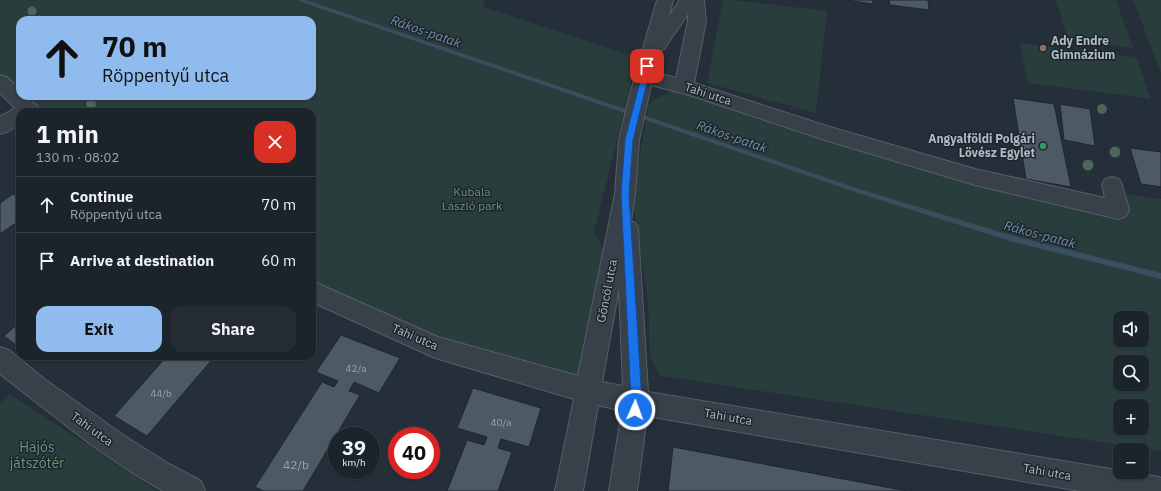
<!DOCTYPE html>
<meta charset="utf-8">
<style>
body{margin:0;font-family:"IBM Plex Sans",sans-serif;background:#242b33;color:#f1f3f6;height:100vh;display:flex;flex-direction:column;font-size:15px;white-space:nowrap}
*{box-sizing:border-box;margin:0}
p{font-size:13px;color:#a0a4a9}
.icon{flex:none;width:22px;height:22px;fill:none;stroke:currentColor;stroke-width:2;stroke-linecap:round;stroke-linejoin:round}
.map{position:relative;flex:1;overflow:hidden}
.panel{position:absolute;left:16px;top:108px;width:300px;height:252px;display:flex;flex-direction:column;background:#1b232b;border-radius:12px;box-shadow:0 1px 3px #0004,0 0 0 1px #394047}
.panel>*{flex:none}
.hud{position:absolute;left:16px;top:16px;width:300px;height:84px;border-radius:12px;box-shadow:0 1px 3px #0004,0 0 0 1px #394047;background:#90bbee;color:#111;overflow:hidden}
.controls{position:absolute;left:1113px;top:311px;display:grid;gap:8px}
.controls a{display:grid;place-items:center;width:36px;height:36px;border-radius:8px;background:#1b232b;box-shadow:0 1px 3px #0004,0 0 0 1px #394047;font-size:20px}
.speed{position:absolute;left:328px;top:427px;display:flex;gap:8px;font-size:20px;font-weight:700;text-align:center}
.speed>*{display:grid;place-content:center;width:52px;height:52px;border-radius:50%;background:#1b232b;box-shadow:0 1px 3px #0004,0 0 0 1px #394047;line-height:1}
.speed small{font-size:10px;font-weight:400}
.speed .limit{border:6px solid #d22;background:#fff;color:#111}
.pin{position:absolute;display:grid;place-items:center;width:34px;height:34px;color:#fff;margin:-17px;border-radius:8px;box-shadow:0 2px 6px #0006}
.me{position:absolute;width:44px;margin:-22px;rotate:2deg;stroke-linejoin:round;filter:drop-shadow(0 0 3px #0008)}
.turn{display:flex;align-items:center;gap:14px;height:84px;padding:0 20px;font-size:18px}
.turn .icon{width:52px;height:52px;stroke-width:2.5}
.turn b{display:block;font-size:28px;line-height:34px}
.round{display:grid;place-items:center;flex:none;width:42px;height:42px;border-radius:12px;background:#242b33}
.head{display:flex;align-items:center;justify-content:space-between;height:68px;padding:0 20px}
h1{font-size:24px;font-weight:700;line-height:30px}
.primary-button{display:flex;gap:8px;margin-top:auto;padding:8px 20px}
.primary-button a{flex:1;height:46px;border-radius:12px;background:#90bbee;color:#111;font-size:16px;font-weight:700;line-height:46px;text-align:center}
.primary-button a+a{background:#242b33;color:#f1f3f6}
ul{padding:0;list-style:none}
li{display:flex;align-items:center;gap:12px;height:56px;padding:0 20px;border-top:1px solid #394047}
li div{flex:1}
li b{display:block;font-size:15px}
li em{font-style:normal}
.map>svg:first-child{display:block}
.green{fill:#293d3c;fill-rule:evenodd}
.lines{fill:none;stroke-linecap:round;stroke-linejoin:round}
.stream{fill:#3b4e60;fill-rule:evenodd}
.building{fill:#4d5964;stroke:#1f2730}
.minor-casing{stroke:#565e67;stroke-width:2}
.minor{fill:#384049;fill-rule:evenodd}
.tree{fill:#4c6759}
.route{fill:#1a73e8;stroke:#114b97}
.education-dot{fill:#8d6e63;stroke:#1d252e;stroke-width:1.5}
.leisure-dot{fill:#2e9e5b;stroke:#1d252e;stroke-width:1.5}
.labels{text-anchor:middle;stroke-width:3;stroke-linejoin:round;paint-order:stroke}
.number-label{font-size:10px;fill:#9aa2ad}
.poi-label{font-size:12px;font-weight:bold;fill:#b3bbc5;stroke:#1d252e;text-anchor:start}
.street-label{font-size:12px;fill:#b3bbc5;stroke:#1d252e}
.park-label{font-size:12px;fill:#6c9473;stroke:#1d252e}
.near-number-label{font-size:12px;fill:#9aa2ad}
.water-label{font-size:13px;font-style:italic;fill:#768ea6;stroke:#1d252e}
.near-park-label{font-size:14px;fill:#6c9473;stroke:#1d252e}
</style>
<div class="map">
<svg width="1161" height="491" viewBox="0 0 1161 491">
<rect width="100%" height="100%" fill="#242f39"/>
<g class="green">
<path d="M0,0H485L484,7L635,57V67L594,232L612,266L588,391L435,347L312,291V112H31L0,82ZM20,20H312V96H20Z"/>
<path d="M723,0H734L827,11L816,113L707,83Z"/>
<path d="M1056,0H1116L1133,48L1068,40Z"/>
<path d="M1133,0H1161V73Z"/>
<path d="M1019,43L1136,57L1151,99L1028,83Z"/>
<path d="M684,87L1117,209L1114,193L1161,199V451L661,376L650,358L648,300L632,199L649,104L659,97ZM1120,318H1142V340H1120ZM1120,362H1142V384H1120ZM1120,406H1142V428H1120Z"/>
<path d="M10,394L157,491H0V404Z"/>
</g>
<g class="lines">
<path class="stream" d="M299,0H306L859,189L1010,235L1161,273V279L1010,241L858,193L299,1Z"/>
</g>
<g class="building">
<path d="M846,0H873V4Z"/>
<path d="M889,0H928L929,10L890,5Z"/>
<path d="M1013,98L1054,104L1071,187L1026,179Z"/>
<path d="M1060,104L1090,109L1095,146L1064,140Z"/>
<path d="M1130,148L1161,152V187L1141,184Z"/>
<path d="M13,194L20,200V220L0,234V203Z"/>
<path d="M20,322V348L4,336Z"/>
<path d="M341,335L400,358L379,393L354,382L349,391L360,395L303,491H263L255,487L322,382L334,387L338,381L316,372Z"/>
<path d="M167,356H215L147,436L114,416Z"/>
<path d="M473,388L541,408L529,447L501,439L498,448L512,452L498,491H447L467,440L484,445L487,437L457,428Z"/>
<path d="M673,447L907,491H668Z"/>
</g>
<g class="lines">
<g class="minor-casing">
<g id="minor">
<path d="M657,0H673L669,16L680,0H704L706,21L694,83L830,127L975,169L1105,198L1102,185L1105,179L1112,177L1119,179L1122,185L1129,210L1126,216L1118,219L975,185L828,141L689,95L651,85L639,140L635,194L631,221L635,223L638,229L648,392L1159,477L1161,478V491H1080L647,416L637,491H609L622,411L598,405L583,491H555L574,399L435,358L312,302V281L438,337L578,376L615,194L619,140L630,94ZM688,14V21L676,78L654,72L660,51L664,49ZM619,288L623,386L602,382Z"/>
<path d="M0,75L7,77L20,90V96H26L38,107L41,112H20V124L7,132L0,134V117L15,108L0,93Z"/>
<path d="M0,347L9,350L43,378L123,435L169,464L201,481L205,491H163L134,474L90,444L0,374Z"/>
</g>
</g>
<use href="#minor" class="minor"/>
</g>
<g class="tree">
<circle cx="32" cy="11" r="4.5"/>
<circle cx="91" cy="104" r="5"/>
<circle cx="1102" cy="109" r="5"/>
<circle cx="1115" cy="152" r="5.5"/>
<circle cx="1088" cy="165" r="5.5"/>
</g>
<path class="route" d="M647,63L651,66L633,140L629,194L642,401L639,413L635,415L631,413L630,410L631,401L621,194L625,140L644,66Z"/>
<circle class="education-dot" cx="1043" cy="48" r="4"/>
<circle class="leisure-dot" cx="1043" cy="146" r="4"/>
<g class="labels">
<g class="number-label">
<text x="356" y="372">42/a</text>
<text x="161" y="397">44/b</text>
<text x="501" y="426">40/a</text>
</g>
<g class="poi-label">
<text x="1051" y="45">Ady Endre<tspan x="1051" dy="14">Gimnázium</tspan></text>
<text x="1035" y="143" text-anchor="end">Angyalföldi Polgári<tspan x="1035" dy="14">Lövész Egylet</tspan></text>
</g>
<g class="street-label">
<text transform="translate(708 94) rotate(18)" y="4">Tahi utca</text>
<text transform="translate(607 291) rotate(-79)" y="4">Göncöl utca</text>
<text transform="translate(415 337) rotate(23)" y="4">Tahi utca</text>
<text transform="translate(728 417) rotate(10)" y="4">Tahi utca</text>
<text transform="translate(92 429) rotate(36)" y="4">Tahi utca</text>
<text transform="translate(1047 472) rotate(10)" y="4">Tahi utca</text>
</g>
<g class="park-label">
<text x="472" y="196">Kubala<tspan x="472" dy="14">László park</tspan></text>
</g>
<g class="near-number-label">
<text x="296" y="469">42/b</text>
</g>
<g class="water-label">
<text transform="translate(426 31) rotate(19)" y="5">Rákos-patak</text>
<text transform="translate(732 136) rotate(19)" y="5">Rákos-patak</text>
<text transform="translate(1040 234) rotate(15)" y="5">Rákos-patak</text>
</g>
<g class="near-park-label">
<text x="37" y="452">Hajós<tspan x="37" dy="16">játszótér</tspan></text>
</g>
</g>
</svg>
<div class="controls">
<a><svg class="icon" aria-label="sound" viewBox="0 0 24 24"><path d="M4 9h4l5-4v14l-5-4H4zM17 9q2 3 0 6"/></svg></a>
<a><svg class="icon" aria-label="search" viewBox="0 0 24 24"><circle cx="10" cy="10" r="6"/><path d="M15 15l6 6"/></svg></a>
<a>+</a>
<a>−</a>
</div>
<div class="speed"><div>39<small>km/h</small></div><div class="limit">40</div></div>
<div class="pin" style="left:647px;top:66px;background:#d93025"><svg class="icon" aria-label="arrive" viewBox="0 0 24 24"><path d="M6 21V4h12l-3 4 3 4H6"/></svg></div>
<svg class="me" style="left:635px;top:410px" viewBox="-20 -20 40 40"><circle r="17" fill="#1a73e8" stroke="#fff" stroke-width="3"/><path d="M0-11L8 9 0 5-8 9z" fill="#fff"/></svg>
<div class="hud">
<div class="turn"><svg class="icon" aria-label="ahead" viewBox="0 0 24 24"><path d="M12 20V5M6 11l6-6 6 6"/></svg><div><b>70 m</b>Röppentyű utca</div></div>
</div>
<section class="panel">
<div class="head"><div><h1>1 min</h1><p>130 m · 08:02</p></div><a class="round" style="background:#d93025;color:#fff"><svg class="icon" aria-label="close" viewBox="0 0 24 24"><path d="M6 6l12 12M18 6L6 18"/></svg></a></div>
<ul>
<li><svg class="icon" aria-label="ahead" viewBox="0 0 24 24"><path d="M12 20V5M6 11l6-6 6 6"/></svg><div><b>Continue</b><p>Röppentyű utca</p></div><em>70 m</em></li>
<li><svg class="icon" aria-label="arrive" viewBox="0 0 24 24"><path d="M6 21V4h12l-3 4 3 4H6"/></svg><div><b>Arrive at destination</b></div><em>60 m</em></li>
</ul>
<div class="primary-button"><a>Exit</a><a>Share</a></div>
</section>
</div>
